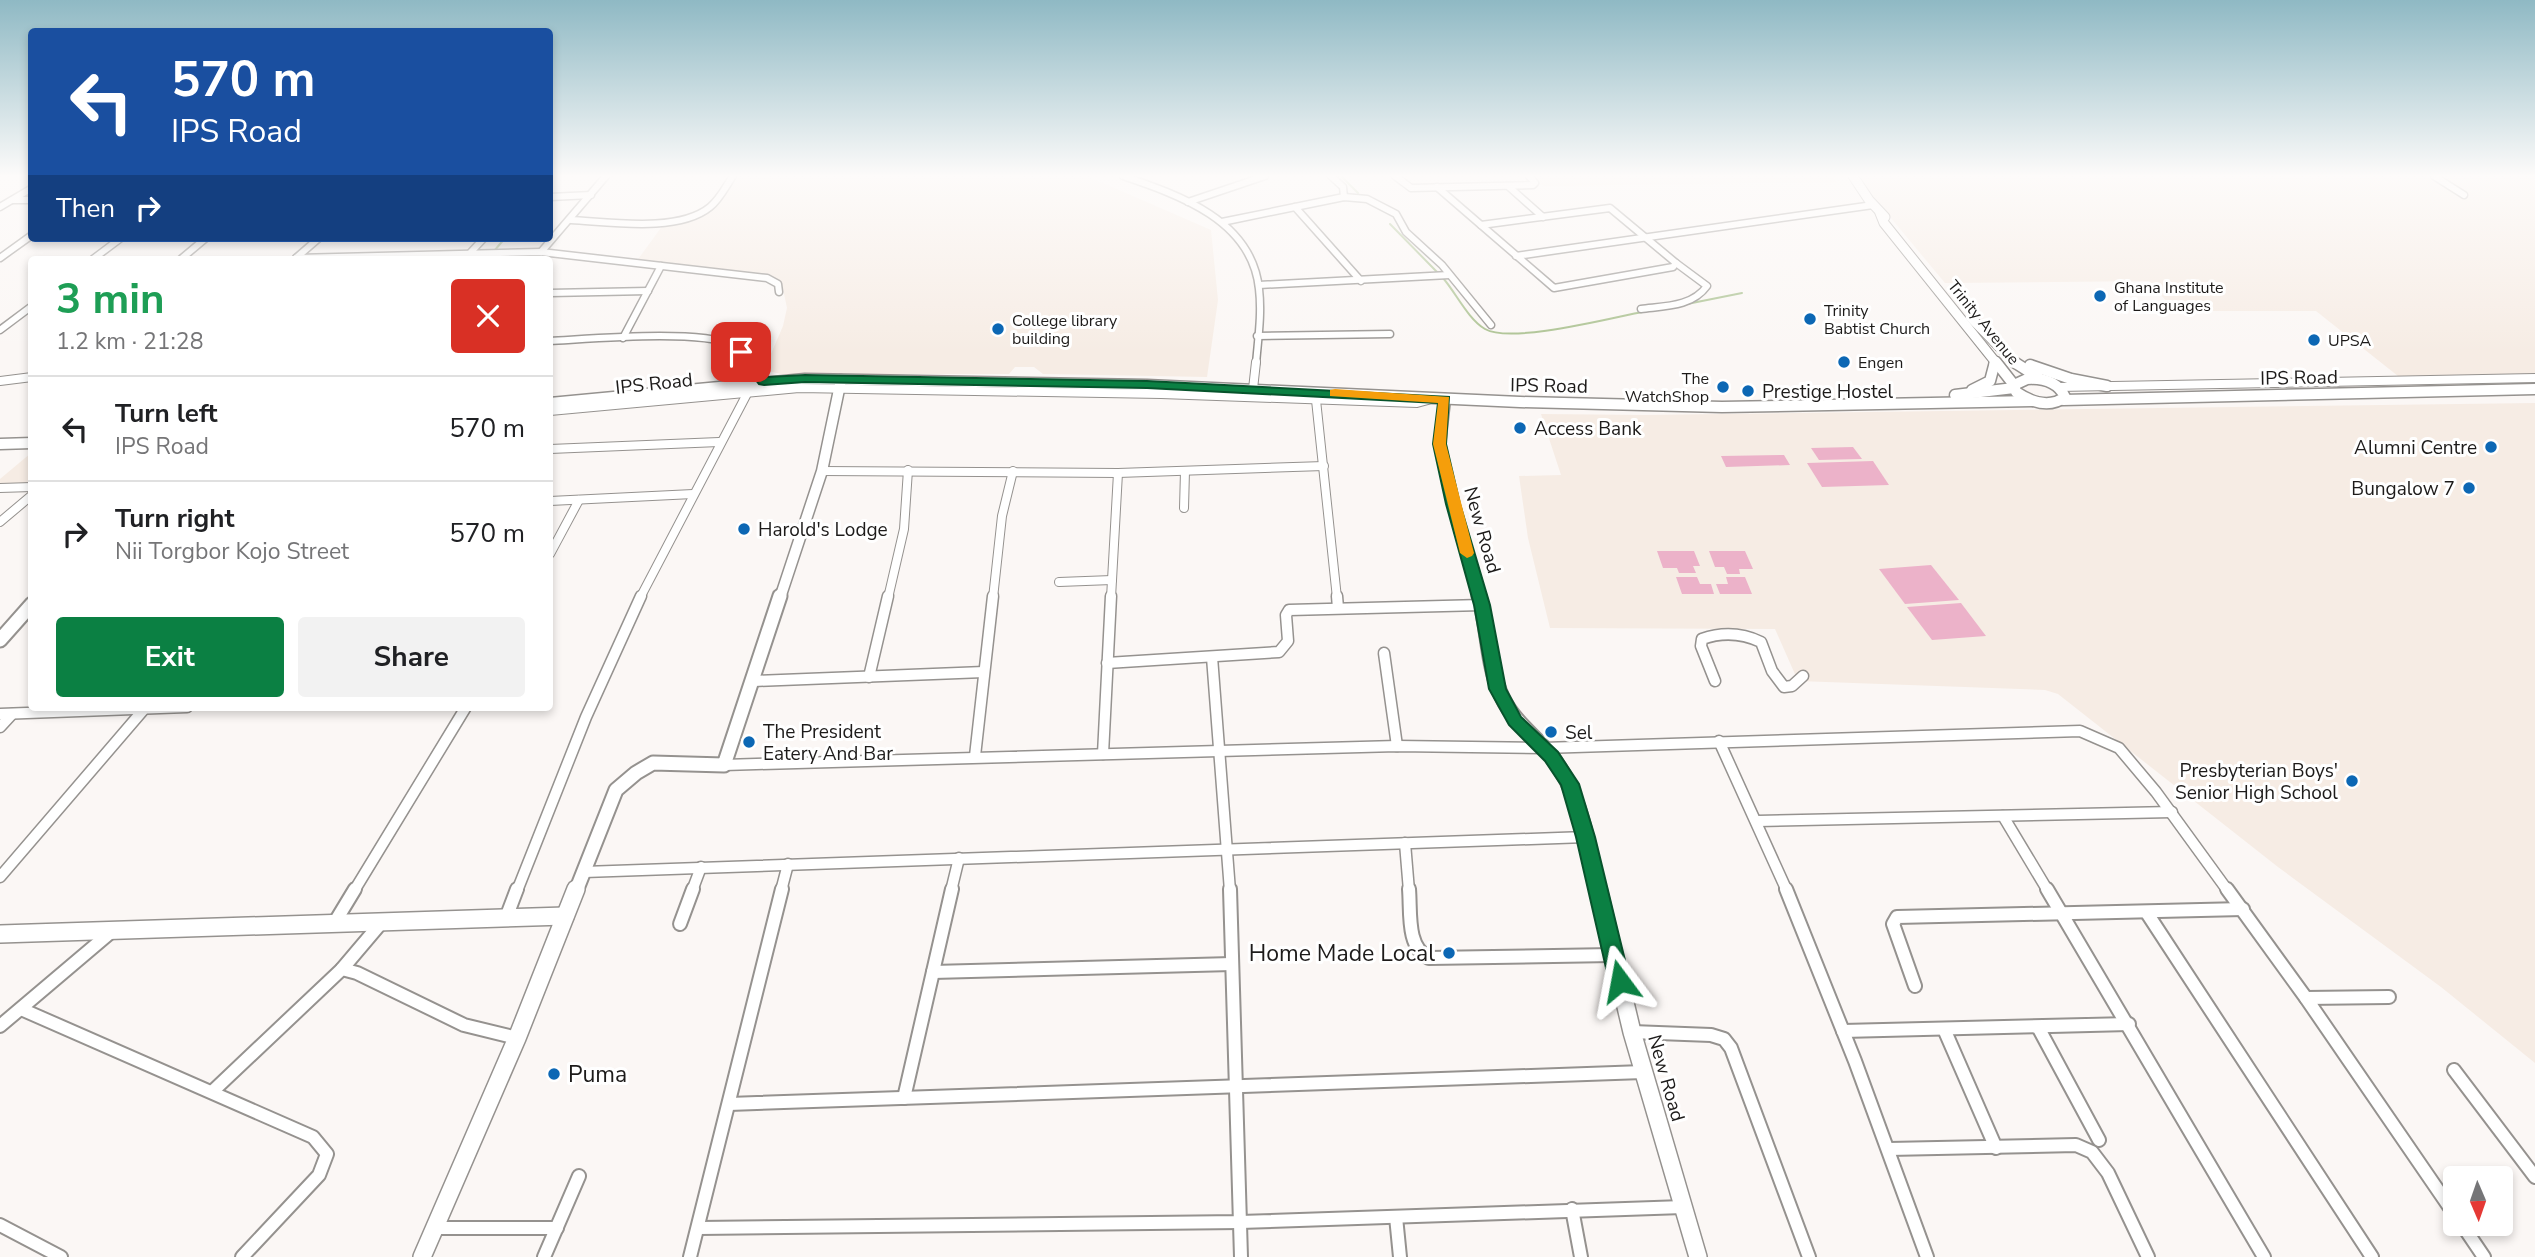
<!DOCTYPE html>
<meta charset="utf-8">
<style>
body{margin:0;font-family:"Nunito Sans",sans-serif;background:#f2f2f2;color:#202124;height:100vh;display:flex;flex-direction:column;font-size:26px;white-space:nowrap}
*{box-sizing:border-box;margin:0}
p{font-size:23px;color:#757577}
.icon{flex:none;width:38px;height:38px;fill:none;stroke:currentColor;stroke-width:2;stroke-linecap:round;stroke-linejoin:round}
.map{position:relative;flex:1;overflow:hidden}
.side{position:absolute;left:28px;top:256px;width:525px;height:455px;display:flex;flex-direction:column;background:#fff;border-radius:7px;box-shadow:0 4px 10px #0003}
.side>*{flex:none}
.top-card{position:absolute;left:28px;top:28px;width:525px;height:214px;border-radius:7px;box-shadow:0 4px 10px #0003;background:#1a4fa0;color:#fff;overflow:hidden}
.needle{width:46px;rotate:178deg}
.buttons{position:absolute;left:2443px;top:1166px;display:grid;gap:14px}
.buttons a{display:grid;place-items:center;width:70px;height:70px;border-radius:7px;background:#fff;box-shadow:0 4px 10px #0003;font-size:35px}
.pin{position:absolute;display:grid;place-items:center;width:60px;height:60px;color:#fff;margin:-30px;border-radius:14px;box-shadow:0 4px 10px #0006}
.me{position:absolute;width:77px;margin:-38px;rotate:347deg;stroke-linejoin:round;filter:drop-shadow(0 0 5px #0008)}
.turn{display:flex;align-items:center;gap:24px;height:147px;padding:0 28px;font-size:32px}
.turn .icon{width:91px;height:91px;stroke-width:2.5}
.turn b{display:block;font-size:49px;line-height:60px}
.then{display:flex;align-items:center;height:66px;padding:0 28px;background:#0003;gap:14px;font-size:26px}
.round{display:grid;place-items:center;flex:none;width:74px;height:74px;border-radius:7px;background:#f2f2f2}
.summary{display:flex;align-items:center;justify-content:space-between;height:119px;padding:0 28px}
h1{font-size:42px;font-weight:700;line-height:52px;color:#1e9e55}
.action{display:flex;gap:14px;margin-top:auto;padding:14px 28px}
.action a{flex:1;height:80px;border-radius:7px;background:#0b8043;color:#fff;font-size:28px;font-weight:700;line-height:80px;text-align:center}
.action a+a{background:#f2f2f2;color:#202124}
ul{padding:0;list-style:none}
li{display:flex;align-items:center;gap:21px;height:105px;padding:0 28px;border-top:2px solid #e0e0e0}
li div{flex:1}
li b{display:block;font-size:26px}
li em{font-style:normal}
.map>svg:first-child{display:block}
.built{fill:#f6ece4}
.green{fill:#ecb2c9}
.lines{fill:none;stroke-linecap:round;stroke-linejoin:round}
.stream{stroke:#a9c08e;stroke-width:2}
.street-far3-casing{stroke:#95928f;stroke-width:9}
.street-far2-casing{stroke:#95928f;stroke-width:10}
.street-far1-casing{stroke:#95928f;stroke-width:13}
.street-casing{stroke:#95928f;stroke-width:16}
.secondary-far3-casing{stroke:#95928f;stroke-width:11}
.secondary-far2-casing{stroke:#95928f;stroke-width:13}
.secondary-far1-casing{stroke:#95928f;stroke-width:17}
.secondary-casing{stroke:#95928f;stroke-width:20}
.street-far3{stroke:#fff;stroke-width:6}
.street-far2{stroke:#fff;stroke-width:8}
.street-far1{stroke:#fff;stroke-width:10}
.street{stroke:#fff;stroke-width:12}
.secondary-far3{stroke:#fff;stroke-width:9}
.secondary-far2{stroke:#fff;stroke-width:10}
.secondary-far1{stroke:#fff;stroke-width:13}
.secondary{stroke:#fff;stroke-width:17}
.route{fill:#0b8043;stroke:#07532c;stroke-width:2}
.slow{fill:#f59e0b}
.poi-dot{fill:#0c67b4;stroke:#fff;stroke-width:2.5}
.labels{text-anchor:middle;stroke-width:6;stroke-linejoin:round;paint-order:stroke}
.far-poi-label{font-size:16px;fill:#1d1b1a;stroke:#fff;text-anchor:start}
.far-street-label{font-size:16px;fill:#1d1b1a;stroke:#fff}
.street-label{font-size:19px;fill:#1d1b1a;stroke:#fff}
.poi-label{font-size:19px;fill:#1d1b1a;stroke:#fff;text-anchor:start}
.near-poi-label{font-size:23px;fill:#1d1b1a;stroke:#fff;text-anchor:end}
</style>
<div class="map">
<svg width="2535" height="1257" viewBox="0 0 2535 1257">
<rect width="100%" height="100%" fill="#fbf7f5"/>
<g class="built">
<path d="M735,176H1087L1211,230L1218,300L1207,377L1043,374L1034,367H1015L1009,374H781L764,370L783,326L787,308L782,284L776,279L636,262L663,225L681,222L711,212Z"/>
<path d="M1536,176H1831L1836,182L1543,186Z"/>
<path d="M1856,176H2535V378L2403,380L2316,311H2175L2149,281L1945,283Z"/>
<path d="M2535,403V1063L2441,987L2278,867L2058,694L2045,690L1798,681L1775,629L1550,628L1528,538L1519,476L1561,475L1541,414L1646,415Z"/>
<path d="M31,453V483H0V479Z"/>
</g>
<g class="green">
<path d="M1853,447L1862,459L1819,460L1811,448Z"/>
<path d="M1784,455L1790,465L1726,467L1721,456Z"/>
<path d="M1873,461L1889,485L1822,487L1807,463Z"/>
<path d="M1657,551H1694L1700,566H1693L1696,573H1679L1677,568H1663Z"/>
<path d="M1709,551H1745L1753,569H1739L1740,574H1727L1724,567H1715Z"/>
<path d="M1931,565L1959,600L1905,604L1879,569Z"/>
<path d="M1676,577H1697L1700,584H1711L1714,594H1682Z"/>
<path d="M1726,577H1745L1752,594H1720L1716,584H1728Z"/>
<path d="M1961,603L1986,636L1932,640L1907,607Z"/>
</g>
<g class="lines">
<g class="stream">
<path d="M1341,176L1358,193"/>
<path d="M1390,224L1438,273"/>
<path d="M495,250L505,238"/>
<path d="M1443,278C1456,293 1468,319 1485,329C1511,344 1611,318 1642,312"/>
<path d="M1687,304L1742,293"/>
</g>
<g class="street-far3-casing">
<g id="street-far3">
<path d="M1123,176C1179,195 1252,220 1259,289C1262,314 1258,339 1256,364"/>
<path d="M1331,176L1343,187L1344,197"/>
<path d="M1395,176L1411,188L1533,185L1535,183L1529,176"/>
<path d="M2434,176L2464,195"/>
<path d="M1508,186L1543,217"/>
<path d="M1437,187L1481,225"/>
<path d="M550,197L591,195"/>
<path d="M13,200H32"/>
<path d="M1188,202L1265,176"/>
<path d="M0,207L32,188"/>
<path d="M1295,207L1361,281"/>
<path d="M1610,208L1676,263L1673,267L1554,288L1481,225Z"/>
<path d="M571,220C610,222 678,233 710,207C720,199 726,186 733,176"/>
<path d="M1222,222L1344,197L1367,199L1396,214L1406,232L1442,265L1491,325"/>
<path d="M471,252L484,238"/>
<path d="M541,252L606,176"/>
<path d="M1516,256L1873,205"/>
<path d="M0,258L32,235"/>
<path d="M296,258L541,252L767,278L778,284L779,292"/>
<path d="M296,258L319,238"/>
<path d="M93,259L121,238"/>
<path d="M181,259L206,238"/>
<path d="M1259,285L1449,275"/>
<path d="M550,293L648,291"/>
<path d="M1641,309C1664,306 1692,307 1707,286L1676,263"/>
<path d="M0,330L32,306"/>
<path d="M1257,336L1390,334"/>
<path d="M623,338L661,266"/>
<path d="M550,341C590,339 700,329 732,345C740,349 746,357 752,364"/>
</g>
</g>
<g class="street-far2-casing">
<g id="street-far2">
<path d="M750,362L763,381"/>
<path d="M0,381L32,377"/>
<path d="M2059,387L2535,378"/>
<path d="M1253,389L1256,362"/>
<path d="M1316,400L1337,598"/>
<path d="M550,411L799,388L1161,394L1417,403L1428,400"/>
<path d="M550,449L719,442"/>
<path d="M822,471L1118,473L1324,466"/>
<path d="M0,488L32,487"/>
<path d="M550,501L693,494"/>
<path d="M1184,508L1185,471"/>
<path d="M0,522L32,495"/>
<path d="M550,554L579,500"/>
<path d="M1059,582L1112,580"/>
<path d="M640,598L749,390"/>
<path d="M888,598L904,529L908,470"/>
<path d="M993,598L1002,516L1013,471"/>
<path d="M1111,598L1118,473"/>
</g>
</g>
<g class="street-far1-casing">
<g id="street-far1">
<path d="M1337,596L1338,608"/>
<path d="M1384,653L1397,746"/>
<path d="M1212,657L1230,891"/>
<path d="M1107,663L1279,652L1288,641L1286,615L1289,610L1482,605"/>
<path d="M869,677L888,596"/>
<path d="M754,681L984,672"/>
<path d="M1715,681L1701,646L1702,639C1722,632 1742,633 1761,642L1772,671L1784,687L1792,686L1803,676"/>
<path d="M0,714L187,707"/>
<path d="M0,727L12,714"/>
<path d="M1719,741L1787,891"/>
<path d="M1103,754L1111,596"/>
<path d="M975,756L993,596"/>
<path d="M724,765L1397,746L1543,748L2080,731L2119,748L2156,792L2228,891"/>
<path d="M2003,816L2048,891"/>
<path d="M1758,821L2172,812"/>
<path d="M1405,843L1409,891"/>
<path d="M584,872L1586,837"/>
<path d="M0,877L145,708"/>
<path d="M354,891L466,707"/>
<path d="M517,891L586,717L641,596"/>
<path d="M692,891L701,867"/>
<path d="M781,891L788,864"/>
<path d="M951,891L959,858"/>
</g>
</g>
<g class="street-casing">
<g id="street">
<path d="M1230,889L1241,1257"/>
<path d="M1409,889C1411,912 1406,947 1429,958L1613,955"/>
<path d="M1786,889L1855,1061L1927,1257"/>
<path d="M2047,889L2264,1257"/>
<path d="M2227,889L2306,998L2455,1215"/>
<path d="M2147,913L2372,1257"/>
<path d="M506,918L517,889"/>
<path d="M335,922L355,889"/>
<path d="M680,924L693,889"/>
<path d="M342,969L381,923"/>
<path d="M933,972L1232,964"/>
<path d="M1915,986L1893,924L1897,917L2243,909"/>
<path d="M2306,998L2389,997"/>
<path d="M21,1009L313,1137L327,1154L319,1175L242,1257"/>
<path d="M0,1026L111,932"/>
<path d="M2038,1027L2099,1140"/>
<path d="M1944,1029L1996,1148"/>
<path d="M1843,1031L2129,1024"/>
<path d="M1632,1032L1711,1035L1724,1039L1731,1048L1809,1257"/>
<path d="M2454,1070L2535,1177"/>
<path d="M213,1091L342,969L357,973L464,1025L517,1038"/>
<path d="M904,1098L952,889"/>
<path d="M729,1104L1643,1072"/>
<path d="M1889,1149L2076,1145L2092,1152L2108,1173L2148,1257"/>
<path d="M1572,1209L1581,1257"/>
<path d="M1396,1217L1400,1257"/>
<path d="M2461,1223L2484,1257"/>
<path d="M0,1225L61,1257"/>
<path d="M435,1228H557"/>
<path d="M699,1228L1240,1222L1683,1207"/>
<path d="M544,1257L579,1176"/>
<path d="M690,1257L782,889"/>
</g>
</g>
<g class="secondary-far3-casing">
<g id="secondary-far3">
<path d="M1853,176L1869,200L1885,217"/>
<path d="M1880,213L1884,223L1997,364"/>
<path d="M1972,319L2016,364"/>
<path d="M1994,364L1995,361"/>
</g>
</g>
<g class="secondary-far2-casing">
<g id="secondary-far2">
<path d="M1996,362L2014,385"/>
<path d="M2014,362L2039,378"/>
<path d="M2030,365L2071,379L2107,386"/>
<path d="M2027,379C2043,378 2058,382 2065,397C2049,409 2031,402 2016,392L2014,385Z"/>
<path d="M1972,390L1990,381L1995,362"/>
<path d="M1955,395L2014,388"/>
<path d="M1445,399L1440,444L1453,504L1480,598"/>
<path d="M2063,400L2535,389"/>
<path d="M550,403L805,379L1147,385L1520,402L1722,407L2032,401"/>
<path d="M0,444L32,443"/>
<path d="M780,598L822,471L841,380"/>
</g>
</g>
<g class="secondary-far1-casing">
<g id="secondary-far1">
<path d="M1479,596C1488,626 1487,661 1499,690C1511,721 1532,732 1551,756C1581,793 1588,846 1599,891"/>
<path d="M0,640L32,604"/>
<path d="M576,891L616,790L636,773L653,763L724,765L780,596"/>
</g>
</g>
<g class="secondary-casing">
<g id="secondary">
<path d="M1598,889L1632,1032L1698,1257"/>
<path d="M0,934L565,916"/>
<path d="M422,1257L517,1038L576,889"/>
</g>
</g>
<use href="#street-far3" class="street-far3"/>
<use href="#street-far2" class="street-far2"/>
<use href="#street-far1" class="street-far1"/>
<use href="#street" class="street"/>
<use href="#secondary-far3" class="secondary-far3"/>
<use href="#secondary-far2" class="secondary-far2"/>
<use href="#secondary-far1" class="secondary-far1"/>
<use href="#secondary" class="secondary"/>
</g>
<linearGradient id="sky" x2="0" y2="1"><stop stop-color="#8fb9c4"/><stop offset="0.5" stop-color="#fdfbfa"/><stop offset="1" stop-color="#fdfbfa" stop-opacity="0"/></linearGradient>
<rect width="2535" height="352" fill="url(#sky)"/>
<path class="route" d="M741,349L762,367L768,377L805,375L1147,381L1449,397L1446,444L1460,504L1490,605L1506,689L1521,717L1558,752L1579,784L1595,837L1630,981L1627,987L1620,990L1612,987L1609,981L1576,837L1561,785L1545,761L1509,725L1489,689L1474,605L1446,504L1433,444L1438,403L1147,388L805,382L764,385L759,384L735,352Z"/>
<path class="slow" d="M1335,389L1449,397L1446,444L1474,553L1472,556L1467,558L1460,553L1433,444L1438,403L1330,396V390Z"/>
<g class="poi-dot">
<circle cx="2100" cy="296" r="7"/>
<circle cx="1810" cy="319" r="7"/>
<circle cx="998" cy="329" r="7"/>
<circle cx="2314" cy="340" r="7"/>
<circle cx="1844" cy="362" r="7"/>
<circle cx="1723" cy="387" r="7"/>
<circle cx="1748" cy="391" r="7"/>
<circle cx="1520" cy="428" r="7"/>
<circle cx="2491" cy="447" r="7"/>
<circle cx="2469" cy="488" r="7"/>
<circle cx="744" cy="529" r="7"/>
<circle cx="1551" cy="732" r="7"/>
<circle cx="749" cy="742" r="7"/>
<circle cx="2352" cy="781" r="7"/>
<circle cx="1449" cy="953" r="7"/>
<circle cx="554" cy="1074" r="7"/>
</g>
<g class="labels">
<g class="far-poi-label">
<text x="2114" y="293">Ghana Institute<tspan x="2114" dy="18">of Languages</tspan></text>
<text x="1824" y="316">Trinity<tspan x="1824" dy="18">Babtist Church</tspan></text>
<text x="1012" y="326">College library<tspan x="1012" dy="18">building</tspan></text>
<text x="2328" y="346">UPSA</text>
<text x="1858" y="368">Engen</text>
<text x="1709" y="384" text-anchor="end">The<tspan x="1709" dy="18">WatchShop</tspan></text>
</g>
<g class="far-street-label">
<text transform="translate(1984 322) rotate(51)" y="6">Trinity Avenue</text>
</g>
<g class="street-label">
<text transform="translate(2299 377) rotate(-1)" y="7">IPS Road</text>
<text transform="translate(654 383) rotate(-6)" y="7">IPS Road</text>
<text transform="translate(1549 385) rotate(1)" y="7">IPS Road</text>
<text transform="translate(1483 530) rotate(74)" y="7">New Road</text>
<text transform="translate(1667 1078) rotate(74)" y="7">New Road</text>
</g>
<g class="poi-label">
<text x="1762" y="398">Prestige Hostel</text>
<text x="1534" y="435">Access Bank</text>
<text x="2477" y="454" text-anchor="end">Alumni Centre</text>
<text x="2455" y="495" text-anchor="end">Bungalow 7</text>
<text x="758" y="536">Harold's Lodge</text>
<text x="763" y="738">The President<tspan x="763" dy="22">Eatery And Bar</tspan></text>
<text x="1565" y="739">Sel</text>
<text x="2338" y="777" text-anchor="end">Presbyterian Boys'<tspan x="2338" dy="22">Senior High School</tspan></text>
</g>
<g class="near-poi-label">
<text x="1435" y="961">Home Made Local</text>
<text x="568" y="1082" text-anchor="start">Puma</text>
</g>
</g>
</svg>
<div class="buttons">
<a><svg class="needle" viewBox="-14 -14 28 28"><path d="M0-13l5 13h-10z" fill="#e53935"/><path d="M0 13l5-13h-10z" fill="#757577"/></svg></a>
</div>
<div class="pin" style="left:741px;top:352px;background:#d93025"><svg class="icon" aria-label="arrive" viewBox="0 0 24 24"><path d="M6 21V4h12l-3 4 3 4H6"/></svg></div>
<svg class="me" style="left:1620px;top:981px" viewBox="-20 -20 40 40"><path d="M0-17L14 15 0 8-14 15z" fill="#0b8043" stroke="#fff" stroke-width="4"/></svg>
<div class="top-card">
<div class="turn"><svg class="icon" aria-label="left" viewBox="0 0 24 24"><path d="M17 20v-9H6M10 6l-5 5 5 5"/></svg><div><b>570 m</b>IPS Road</div></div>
<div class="then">Then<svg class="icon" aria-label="right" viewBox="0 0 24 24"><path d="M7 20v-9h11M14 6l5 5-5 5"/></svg></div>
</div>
<section class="side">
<div class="summary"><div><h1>3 min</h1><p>1.2 km · 21:28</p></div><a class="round" style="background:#d93025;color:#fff"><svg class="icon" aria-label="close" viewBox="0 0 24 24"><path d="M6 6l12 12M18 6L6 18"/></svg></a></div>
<ul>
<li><svg class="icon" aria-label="left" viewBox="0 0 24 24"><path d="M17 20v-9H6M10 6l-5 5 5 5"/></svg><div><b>Turn left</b><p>IPS Road</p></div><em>570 m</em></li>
<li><svg class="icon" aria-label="right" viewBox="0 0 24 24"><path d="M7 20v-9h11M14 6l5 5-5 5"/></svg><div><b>Turn right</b><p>Nii Torgbor Kojo Street</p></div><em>570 m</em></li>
</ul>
<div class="action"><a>Exit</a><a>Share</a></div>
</section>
</div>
